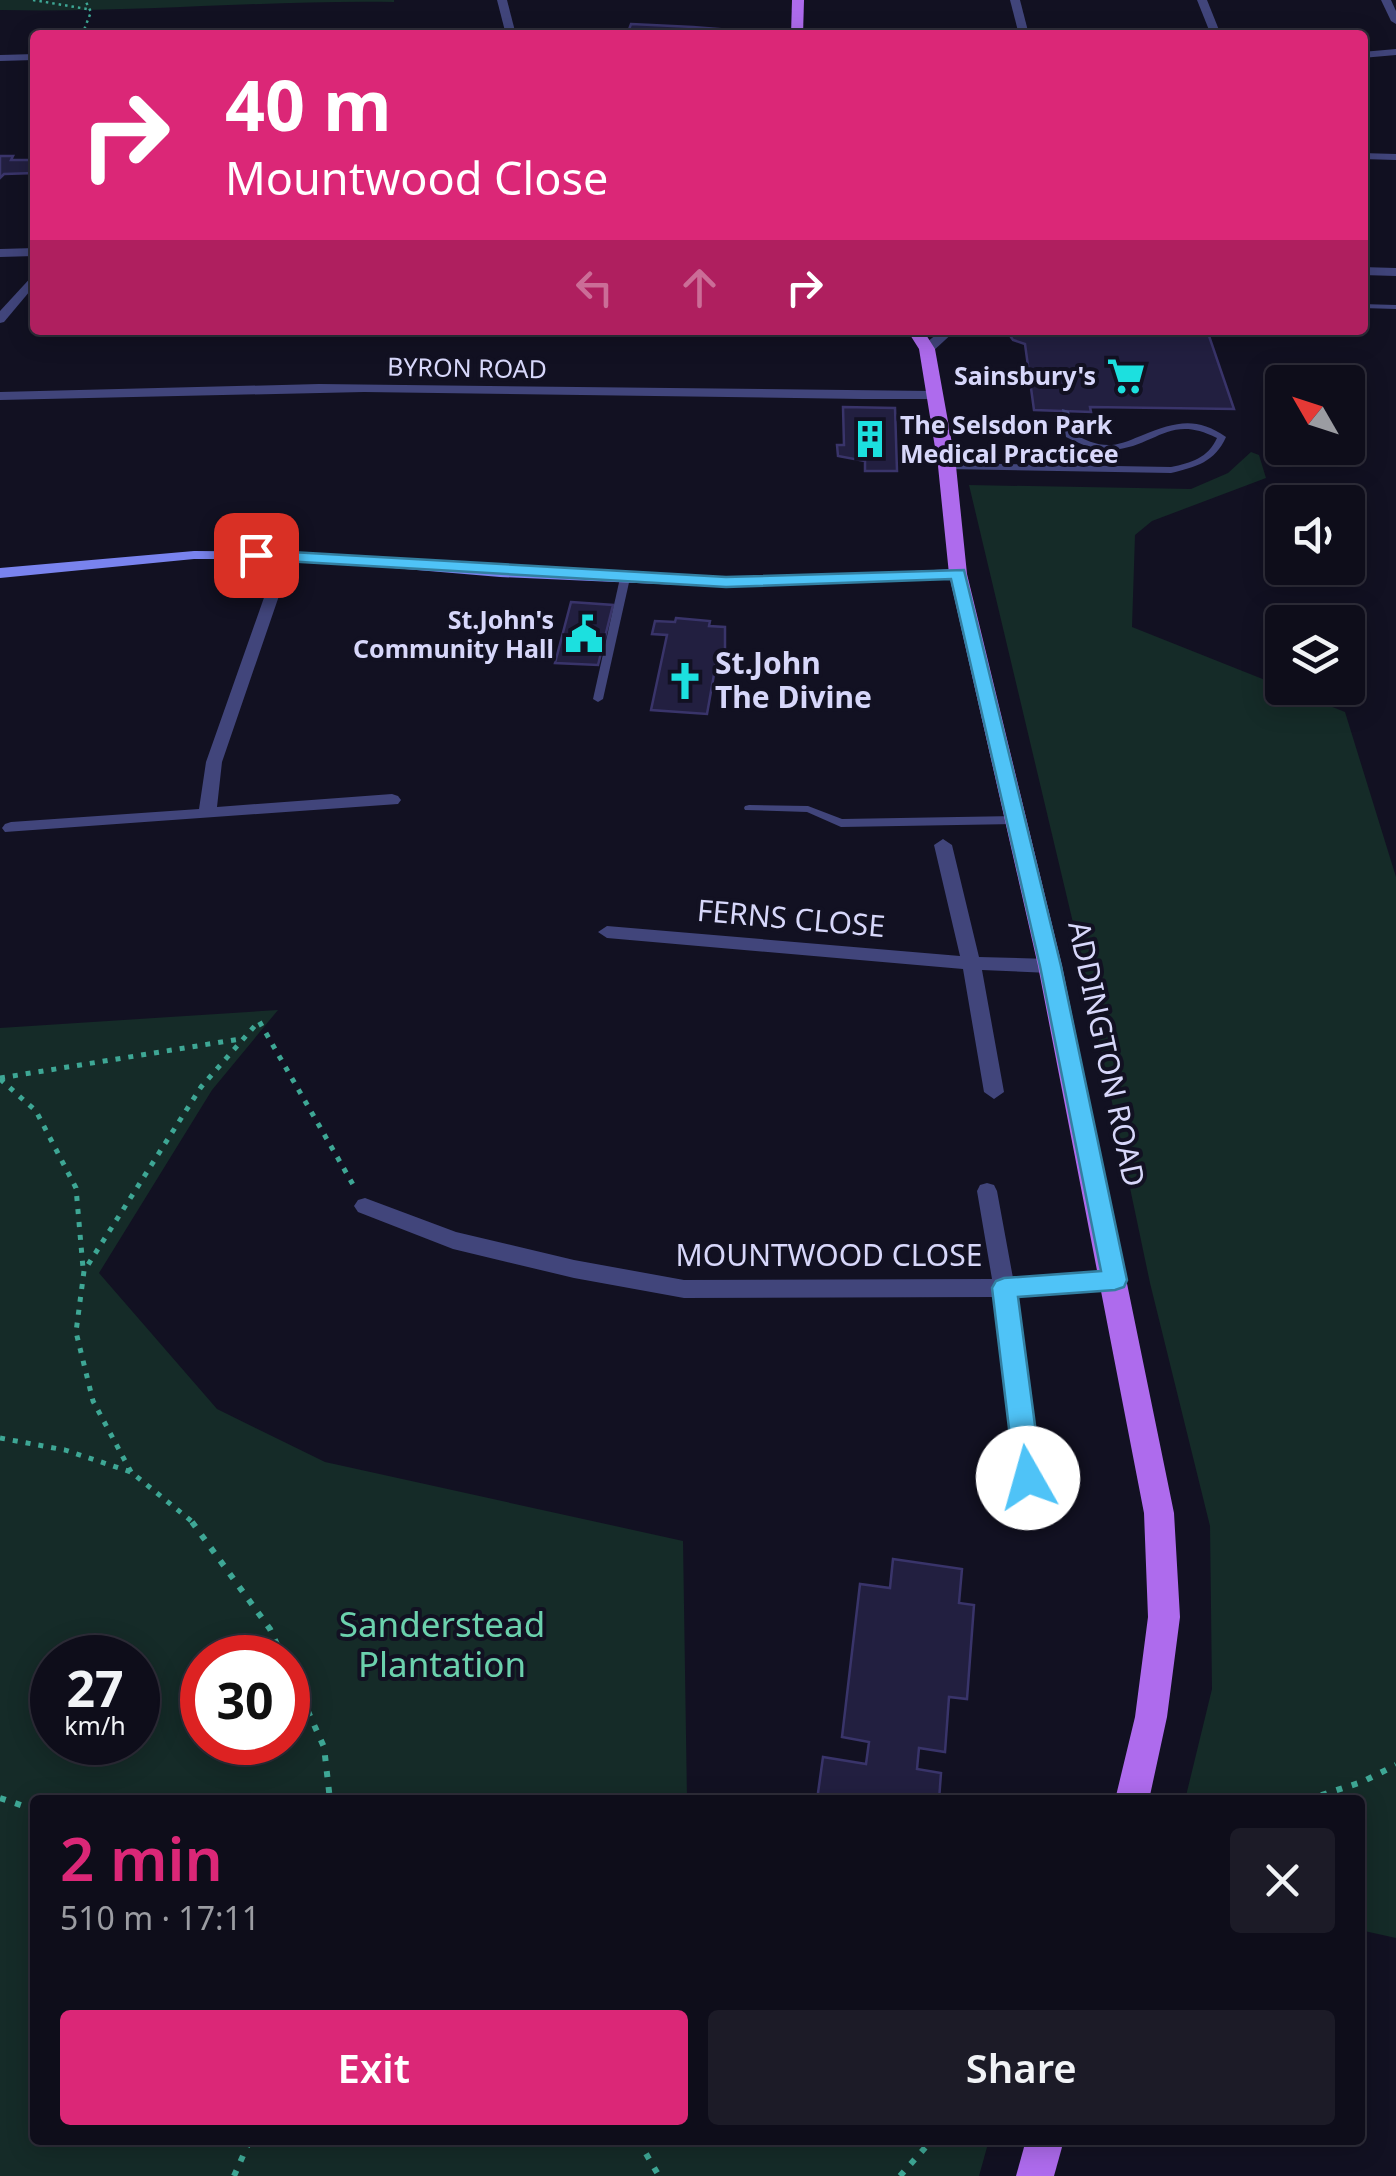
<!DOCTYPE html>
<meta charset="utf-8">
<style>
body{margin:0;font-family:"Noto Sans",sans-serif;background:#1c1b27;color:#f1f3f6;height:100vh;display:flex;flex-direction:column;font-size:38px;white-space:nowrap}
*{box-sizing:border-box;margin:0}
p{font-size:32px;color:#9b9ca2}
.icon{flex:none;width:55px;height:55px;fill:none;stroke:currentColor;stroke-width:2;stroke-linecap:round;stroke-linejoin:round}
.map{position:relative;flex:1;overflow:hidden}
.sheet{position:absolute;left:30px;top:1795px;width:1335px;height:350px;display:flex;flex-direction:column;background:#0e0d1a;border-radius:10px;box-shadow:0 5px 25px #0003,0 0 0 2px #2e2d39}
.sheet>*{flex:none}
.top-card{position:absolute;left:30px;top:30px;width:1338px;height:305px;border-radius:10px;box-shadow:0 5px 25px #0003,0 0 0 2px #2e2d39;background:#db2777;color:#fff;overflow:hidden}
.needle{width:65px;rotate:309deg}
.buttons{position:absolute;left:1265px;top:365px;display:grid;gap:20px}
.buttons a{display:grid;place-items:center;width:100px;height:100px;border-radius:10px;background:#0e0d1a;box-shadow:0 5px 25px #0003,0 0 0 2px #2e2d39;font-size:50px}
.speed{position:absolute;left:30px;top:1635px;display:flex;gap:20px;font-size:50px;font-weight:700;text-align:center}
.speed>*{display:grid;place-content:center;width:130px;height:130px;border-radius:50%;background:#0e0d1a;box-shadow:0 5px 25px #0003,0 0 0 2px #2e2d39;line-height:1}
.speed small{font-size:25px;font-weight:400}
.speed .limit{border:15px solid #d22;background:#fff;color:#111}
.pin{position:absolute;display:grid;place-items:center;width:85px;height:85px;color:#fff;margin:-42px;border-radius:20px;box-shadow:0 5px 15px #0006}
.me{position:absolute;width:110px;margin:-55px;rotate:353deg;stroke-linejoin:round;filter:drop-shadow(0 0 8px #0008)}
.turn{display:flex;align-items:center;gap:35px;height:210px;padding:0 30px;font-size:45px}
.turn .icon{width:130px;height:130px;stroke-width:2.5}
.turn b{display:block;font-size:70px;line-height:85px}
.lanes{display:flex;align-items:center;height:95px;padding:0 30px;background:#0003;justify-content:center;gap:50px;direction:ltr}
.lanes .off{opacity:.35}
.round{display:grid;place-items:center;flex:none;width:105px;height:105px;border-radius:10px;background:#1c1b27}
.overview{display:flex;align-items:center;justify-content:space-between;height:170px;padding:0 30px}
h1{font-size:60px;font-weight:600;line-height:75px;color:#db2777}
.button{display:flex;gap:20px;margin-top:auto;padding:20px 30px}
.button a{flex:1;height:115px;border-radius:10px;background:#db2777;color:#fff;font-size:40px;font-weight:600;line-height:115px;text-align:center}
.button a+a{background:#1c1b27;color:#f1f3f6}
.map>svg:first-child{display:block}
.green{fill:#152b28;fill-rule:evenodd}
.building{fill:#221f40;stroke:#39346a;stroke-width:2.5}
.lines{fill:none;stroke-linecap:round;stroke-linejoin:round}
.path-far2{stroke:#3ea795;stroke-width:2.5;stroke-dasharray:2.5 4;stroke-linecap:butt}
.path-far1{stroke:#3ea795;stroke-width:5;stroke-dasharray:5 8;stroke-linecap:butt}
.path{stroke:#3ea795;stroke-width:6;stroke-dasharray:6 10;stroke-linecap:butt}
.service{fill:#41457b;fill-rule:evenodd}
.minor{fill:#41457b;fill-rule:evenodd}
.tertiary{fill:#41457b;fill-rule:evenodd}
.secondary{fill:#7983ee;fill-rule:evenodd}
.primary{fill:#ae6bed;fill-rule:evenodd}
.route{fill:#4fc3f7;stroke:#337fa1;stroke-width:2.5}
.labels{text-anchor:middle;stroke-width:8;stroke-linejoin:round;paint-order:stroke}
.far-street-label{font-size:25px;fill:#d7d7fa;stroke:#121122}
.far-poi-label{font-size:25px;font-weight:bold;fill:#d7d7fa;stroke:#121122;text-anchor:end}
.poi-label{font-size:30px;font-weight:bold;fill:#d7d7fa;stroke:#121122;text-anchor:start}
.street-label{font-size:30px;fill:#d7d7fa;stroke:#121122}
.near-park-label{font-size:35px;fill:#6bd1ad;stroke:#121122}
</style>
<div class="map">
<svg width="1396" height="2176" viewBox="0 0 1396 2176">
<rect width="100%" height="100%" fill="#121122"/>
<g class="green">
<path d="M0,0H394V2C262,0 132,13 0,10Z"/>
<path d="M1251,452L1259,455L1266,478L1152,521L1135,535L1132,627L1345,712L1396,877V1938L1360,1930V1800H1185L1212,1689L1210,1526L1150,1283L1084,969L969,485L1191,489L1228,473Z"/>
<path d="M278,1010L212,1090L99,1273L217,1409L325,1462L683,1541L687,1800H35V2140H989L979,2176H0V1028ZM52,1658H138V1742H52ZM202,1658H288V1742H202Z"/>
</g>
<g class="building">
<path d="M631,24L693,27L757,32L627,35Z"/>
<path d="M0,156H13L11,160H35V173L4,174L0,178Z"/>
<path d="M1006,330H1207L1234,409L1090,407L1091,412L1034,410L1025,344L1013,340Z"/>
<path d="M843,407L895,408L897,471H865V461L838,456L837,445H844Z"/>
<path d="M571,602L613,605L598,665L555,663Z"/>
<path d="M676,618L710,621L709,626L725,627V652H718L707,714L651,710L667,635L652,634L655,621L675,622Z"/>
<path d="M893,1559L962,1569L959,1603L974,1605L967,1699L949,1697L945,1752L919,1748L917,1769L941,1773L939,1800H817L823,1757L866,1764L869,1742L842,1737L860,1584L890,1588Z"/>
</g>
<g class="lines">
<g class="path-far2">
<path d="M33,0L87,9"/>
<path d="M82,35L91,12L85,0"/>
</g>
<g class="path-far1">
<path d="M0,1078L240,1039"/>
<path d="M0,1079L36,1111L76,1188L83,1268"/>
<path d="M0,1438L65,1450L131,1472L195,1524"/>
<path d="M131,1472L93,1401L76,1332L84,1271L201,1087L259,1021L355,1188"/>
</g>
<g class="path">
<path d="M192,1522L270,1629L283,1658"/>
<path d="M288,1667L324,1747L330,1800"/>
<path d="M0,1798L35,1810"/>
<path d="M1306,1800L1362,1782L1396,1765"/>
<path d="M638,2140L659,2176"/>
<path d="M234,2176L250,2140"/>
<path d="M900,2176L932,2140"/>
</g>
<g class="service">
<path d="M1362,304L1396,305V309L1362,308Z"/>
<path d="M1062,409L1069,411L1073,434C1086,440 1097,446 1112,445C1122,444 1133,439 1143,435C1175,422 1196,416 1226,437C1215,462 1196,467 1171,473L947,469L943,466L947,463L1171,467C1191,463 1208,458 1217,438C1169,413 1156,447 1111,450C1094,451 1081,444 1066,437Z"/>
<path d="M625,575L630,578L603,699L598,702L593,699L620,578Z"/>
<path d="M749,805L808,806L842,819L1016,816L1021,820L1016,824L841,827L807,812L745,810L744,808L745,806Z"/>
</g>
<g class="minor">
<path d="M497,0H507L516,35H506Z"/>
<path d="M1010,0H1020L1029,35H1019Z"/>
<path d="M1197,0H1207L1221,35H1211Z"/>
<path d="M1381,0H1391L1396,11V24L1391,21Z"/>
<path d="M1396,49V55L1362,58V52Z"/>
<path d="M35,54V60L0,61V55Z"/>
<path d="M1362,153L1396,154V160L1362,159Z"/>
<path d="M35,273V285L4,322L0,323V311Z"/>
<path d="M319,384L933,391L940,395L933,399H862L364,392L0,400V392Z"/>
<path d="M286,551L293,555L222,762L217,807L392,794L398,796L401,800L398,804L5,832L2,828L5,824L11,822L199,809L206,762L279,555Z"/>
<path d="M943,839L952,845L979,957L1050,959L1059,966L1050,973L982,970L1004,1092L994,1099L984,1092L963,969L607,938L598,932L607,926L960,956L934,845Z"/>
<path d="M987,1183L994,1185L997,1191L1013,1278L1115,1271L1123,1274L1126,1280L1123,1286L1115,1289L1016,1296L1040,1478L1036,1485L1028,1488L1020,1485L1016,1478L994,1297L684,1298L574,1278L453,1249L358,1212L354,1206L358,1200L365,1198L456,1232L574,1260L684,1280L992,1279L977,1191L980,1185Z"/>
</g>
<g class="tertiary">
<path d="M35,248V256L0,257V249Z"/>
<path d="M1362,267L1396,268V276L1362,275Z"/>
<path d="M942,330H956L932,352H922V346Z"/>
</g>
<path class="secondary" d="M194,551C371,551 547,574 723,577C801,579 880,572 958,569L966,574L958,579L726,587L500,577L286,559H194L0,578V568Z"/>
<g class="primary">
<path d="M792,0H804L803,35H791Z"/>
<path d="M907,330H923L935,349L956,466L967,574L1062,966L1174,1513L1180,1617L1167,1717L1149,1800H1115L1135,1717L1148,1617L1144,1513L1038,966L949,574L938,466L919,349Z"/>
<path d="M1026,2140H1064L1054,2176H1016Z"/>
</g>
</g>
<path class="route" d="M256,550L726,577L964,570L1061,966L1127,1280L1124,1287L1115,1290L1018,1297L1042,1478L1038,1486L1028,1490L1019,1486L1015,1478L992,1288L996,1281L1004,1278L1101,1271L1040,966L951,579L726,587L250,559L247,555Z"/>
<defs>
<g id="supermarket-bare" transform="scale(3)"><path d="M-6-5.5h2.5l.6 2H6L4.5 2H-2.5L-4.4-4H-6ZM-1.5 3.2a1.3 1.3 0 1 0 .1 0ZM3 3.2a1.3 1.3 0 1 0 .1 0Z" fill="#1ce0df" stroke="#121122" stroke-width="2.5" paint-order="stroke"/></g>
<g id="building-bare" transform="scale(3)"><path d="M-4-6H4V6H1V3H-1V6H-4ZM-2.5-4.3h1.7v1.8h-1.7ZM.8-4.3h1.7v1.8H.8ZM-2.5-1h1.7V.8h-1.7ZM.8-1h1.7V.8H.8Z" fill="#1ce0df" stroke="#121122" stroke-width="2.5" paint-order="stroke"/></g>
<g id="civic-bare" transform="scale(3)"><path d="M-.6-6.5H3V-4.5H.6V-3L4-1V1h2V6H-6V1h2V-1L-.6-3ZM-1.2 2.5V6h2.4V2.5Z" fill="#1ce0df" stroke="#121122" stroke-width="2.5" paint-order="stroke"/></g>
<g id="church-bare" transform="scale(3)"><path d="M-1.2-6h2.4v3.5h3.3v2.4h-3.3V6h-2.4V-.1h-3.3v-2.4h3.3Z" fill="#1ce0df" stroke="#121122" stroke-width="2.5" paint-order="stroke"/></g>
</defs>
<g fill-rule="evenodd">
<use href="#supermarket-bare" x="1126" y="376"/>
<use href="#building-bare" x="870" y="439"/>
<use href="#civic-bare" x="584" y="634"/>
<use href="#church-bare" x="685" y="681"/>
</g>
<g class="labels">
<g class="far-street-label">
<text transform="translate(467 368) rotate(1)" y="9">BYRON ROAD</text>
</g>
<g class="far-poi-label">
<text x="1096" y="385">Sainsbury's</text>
<text x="900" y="434" text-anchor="start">The Selsdon Park<tspan x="900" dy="29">Medical Practicee</tspan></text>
<text x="554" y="629">St.John's<tspan x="554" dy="29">Community Hall</tspan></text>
</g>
<g class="poi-label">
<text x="715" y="674">St.John<tspan x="715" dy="34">The Divine</tspan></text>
</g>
<g class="street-label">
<text transform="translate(791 919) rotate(5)" y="10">FERNS CLOSE</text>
<text transform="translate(1106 1054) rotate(78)" y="10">ADDINGTON ROAD</text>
<text x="829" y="1266">MOUNTWOOD CLOSE</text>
</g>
<g class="near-park-label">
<text x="442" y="1637">Sanderstead<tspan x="442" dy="40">Plantation</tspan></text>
</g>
</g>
</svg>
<div class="buttons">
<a><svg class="needle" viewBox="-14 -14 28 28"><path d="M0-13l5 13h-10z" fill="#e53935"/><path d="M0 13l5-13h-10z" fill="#9b9ca2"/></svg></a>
<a><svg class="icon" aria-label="sound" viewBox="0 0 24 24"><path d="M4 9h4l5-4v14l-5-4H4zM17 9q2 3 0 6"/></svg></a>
<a><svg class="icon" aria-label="layers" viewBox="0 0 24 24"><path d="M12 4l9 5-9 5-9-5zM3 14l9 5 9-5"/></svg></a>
</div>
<div class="speed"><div>27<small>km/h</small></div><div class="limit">30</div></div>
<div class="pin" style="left:256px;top:555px;background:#d93025"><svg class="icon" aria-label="arrive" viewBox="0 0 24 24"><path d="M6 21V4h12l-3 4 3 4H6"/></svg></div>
<svg class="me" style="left:1028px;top:1478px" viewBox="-20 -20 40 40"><circle r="19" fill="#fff"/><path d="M0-13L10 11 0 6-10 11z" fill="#4fc3f7"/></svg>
<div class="top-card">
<div class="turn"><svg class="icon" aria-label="right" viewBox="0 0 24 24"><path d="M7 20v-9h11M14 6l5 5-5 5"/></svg><div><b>40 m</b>Mountwood Close</div></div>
<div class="lanes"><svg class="icon off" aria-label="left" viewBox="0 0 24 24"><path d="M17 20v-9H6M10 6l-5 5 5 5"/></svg><svg class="icon off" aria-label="ahead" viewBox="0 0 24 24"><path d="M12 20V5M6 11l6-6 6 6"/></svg><svg class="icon" aria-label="right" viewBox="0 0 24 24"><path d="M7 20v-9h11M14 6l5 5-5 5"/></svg></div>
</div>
<section class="sheet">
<div class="overview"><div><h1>2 min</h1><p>510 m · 17:11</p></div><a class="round"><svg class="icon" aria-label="close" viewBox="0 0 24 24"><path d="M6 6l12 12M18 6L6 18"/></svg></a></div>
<div class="button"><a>Exit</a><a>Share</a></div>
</section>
</div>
